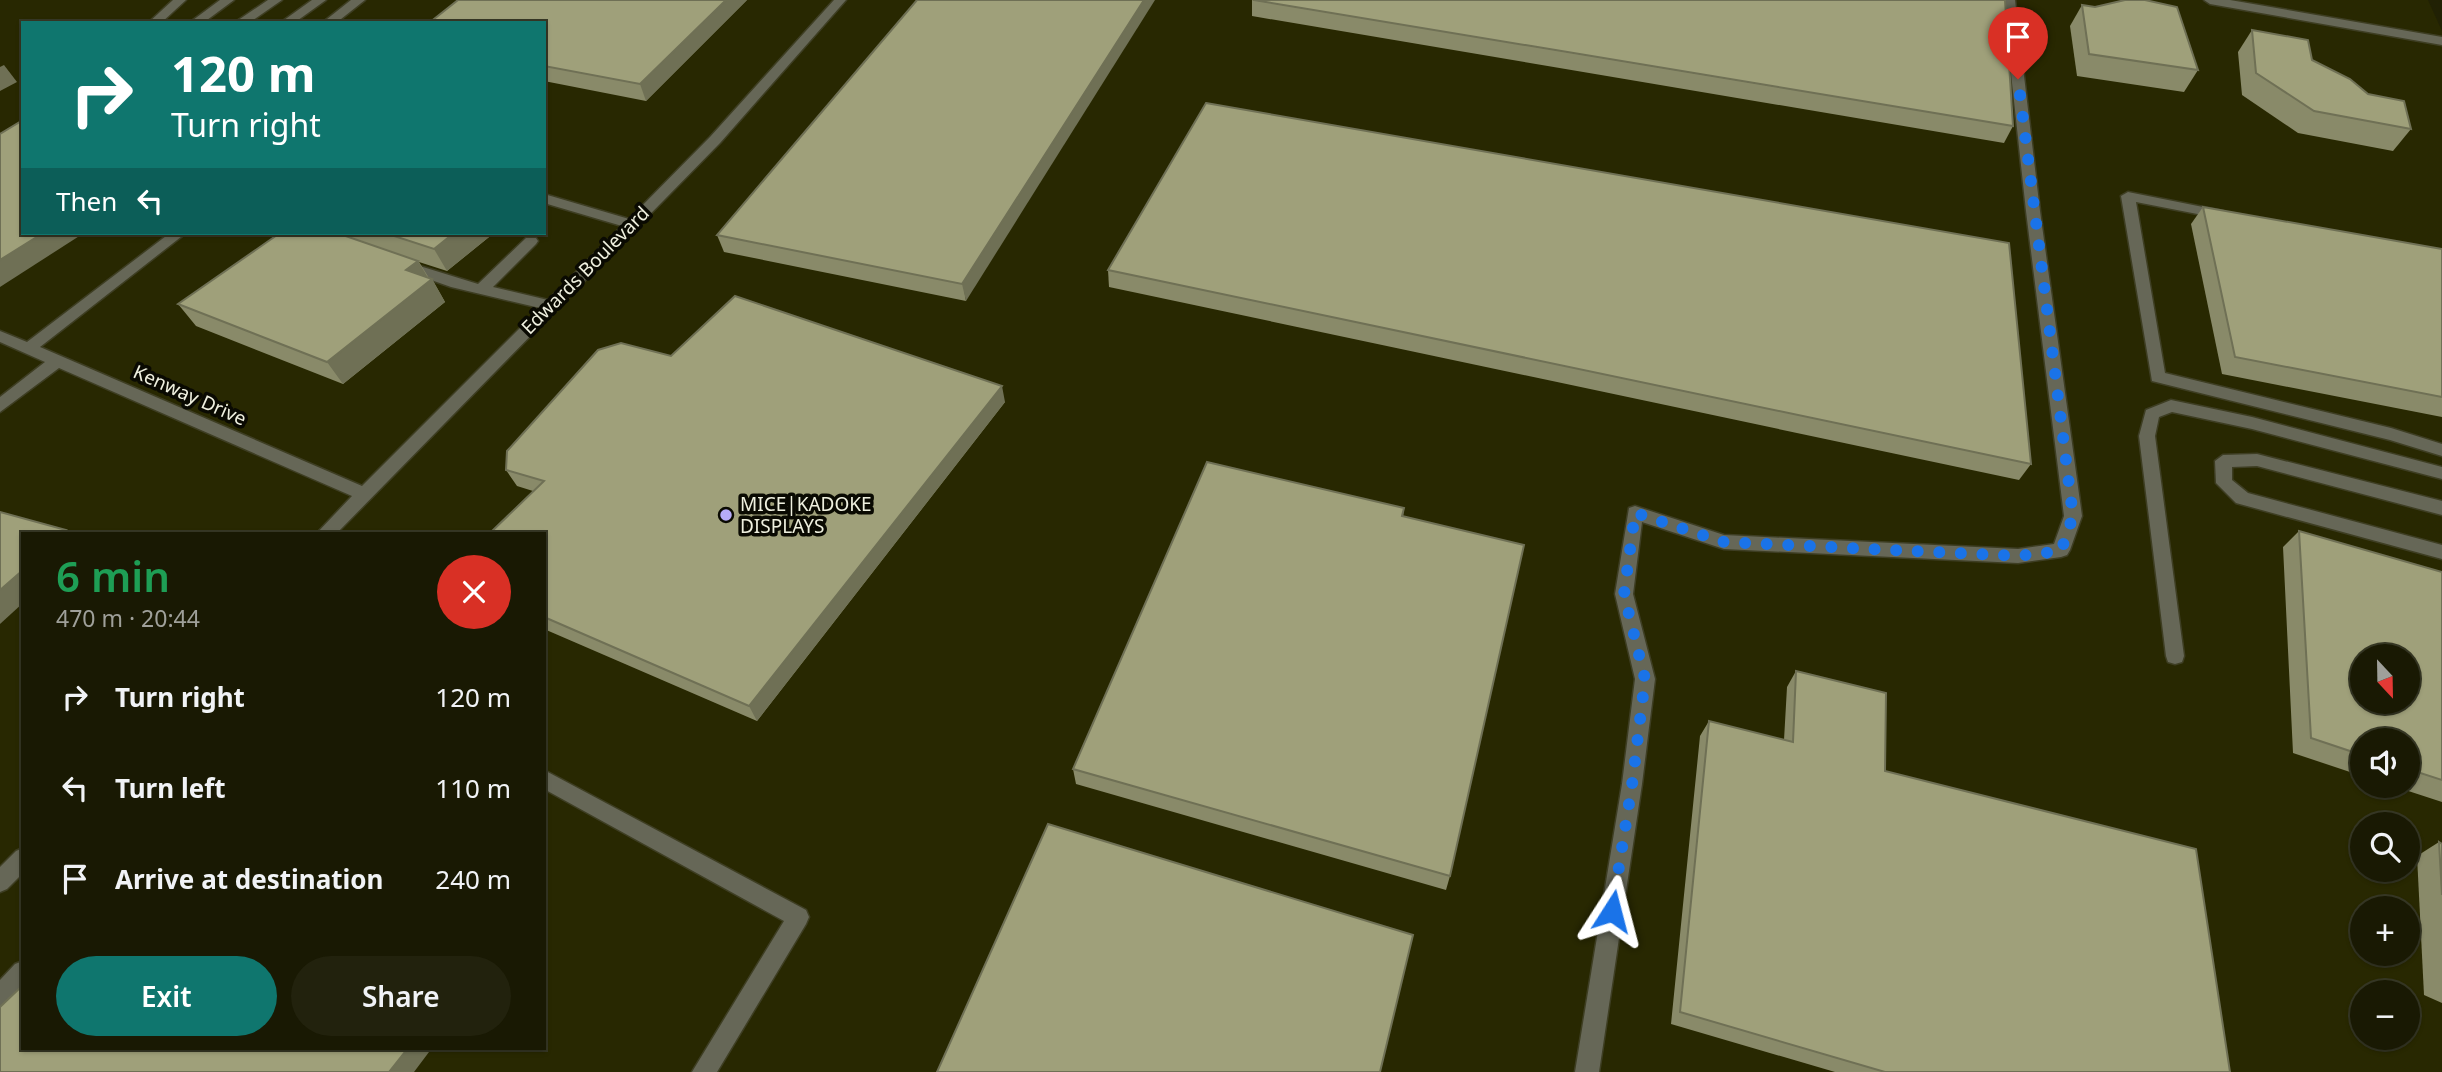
<!DOCTYPE html>
<meta charset="utf-8">
<style>
body{margin:0;font-family:"Noto Sans",sans-serif;background:#22220d;color:#f1f3f6;height:100vh;display:flex;flex-direction:column;font-size:26px;white-space:nowrap}
*{box-sizing:border-box;margin:0}
p{font-size:23px;color:#9fa09a}
.icon{flex:none;width:38px;height:38px;fill:none;stroke:currentColor;stroke-width:2;stroke-linecap:round;stroke-linejoin:round}
.map{position:relative;flex:1;overflow:hidden}
.panel{position:absolute;left:21px;top:532px;width:525px;height:518px;display:flex;flex-direction:column;background:#191903;border-radius:0px;box-shadow:0 2px 5px #0004,0 0 0 2px #373825}
.panel>*{flex:none}
.top-card{position:absolute;left:21px;top:21px;width:525px;height:214px;border-radius:0px;box-shadow:0 2px 5px #0004,0 0 0 2px #373825;background:#0f766e;color:#fff;overflow:hidden}
.needle{width:46px;rotate:158deg}
.controls{position:absolute;left:2350px;top:644px;display:grid;gap:14px}
.controls a{display:grid;place-items:center;width:70px;height:70px;border-radius:50%;background:#191903;box-shadow:0 2px 5px #0004,0 0 0 2px #373825;font-size:35px}
.pin{position:absolute;display:grid;place-items:center;width:60px;height:60px;color:#fff;margin:-72px -30px;border-radius:50% 50% 50% 0;rotate:-45deg;box-shadow:0 0 7px #0007}
.pin .icon{rotate:45deg}
.me{position:absolute;width:77px;margin:-38px;rotate:9deg;stroke-linejoin:round;filter:drop-shadow(0 0 5px #0008)}
.turn{display:flex;align-items:center;gap:24px;height:147px;padding:0 35px;font-size:32px}
.turn .icon{width:91px;height:91px;stroke-width:2.5}
.turn b{display:block;font-size:49px;line-height:60px}
.then{display:flex;align-items:center;height:66px;padding:0 35px;background:#0003;gap:14px;font-size:26px}
.round{display:grid;place-items:center;flex:none;width:74px;height:74px;border-radius:37px;background:#22220d}
.overview{display:flex;align-items:center;justify-content:space-between;height:119px;padding:0 35px}
h1{font-size:42px;font-weight:600;line-height:52px;color:#1e9e55}
.cta{display:flex;gap:14px;margin-top:auto;padding:14px 35px}
.cta a{flex:1;height:80px;border-radius:42px;background:#0f766e;color:#fff;font-size:28px;font-weight:600;line-height:80px;text-align:center}
.cta a+a{background:#22220d;color:#f1f3f6}
ul{padding:0;list-style:none}
li{display:flex;align-items:center;gap:21px;height:91px;padding:0 35px}
li div{flex:1}
li b{display:block;font-size:26px}
li em{font-style:normal}
.map>svg:first-child{display:block}
.built{fill:#282801;fill-rule:evenodd}
.lines{fill:none;stroke-linecap:round;stroke-linejoin:round}
.minor-casing{stroke:#3e3e23;stroke-width:3}
.minor{fill:#666757;fill-rule:evenodd}
.wall{fill:#898a69}
.shaded-wall{fill:#6f7055}
.building{fill:#9fa07a;stroke:#6f7055;stroke-width:2;fill-rule:evenodd}
.route{stroke:#1a73e8;stroke-width:12;stroke-dasharray:0 21.6}
.poi-dot{fill:#b6acf8;stroke:#0a0a02;stroke-width:2.5}
.labels{text-anchor:middle;stroke-width:7;stroke-linejoin:round;paint-order:stroke}
.street-label{font-size:19px;fill:#eff0df;stroke:#0a0a02}
.poi-label{font-size:19px;fill:#eff0df;stroke:#0a0a02;text-anchor:start}
</style>
<div class="map">
<svg width="2442" height="1072" viewBox="0 0 2442 1072">
<rect width="100%" height="100%" fill="#212104"/>
<path class="built" d="M0,0H2428L2442,31V1072H0ZM23,23H544V233H23ZM23,534H544V1048H23ZM2362,656H2408V702H2362ZM2362,740H2408V786H2362ZM2362,824H2408V870H2362ZM2362,908H2408V954H2362ZM2362,992H2408V1038H2362Z"/>
<g class="lines">
<g class="minor-casing">
<g id="minor">
<path d="M173,0H186L161,23H148Z"/>
<path d="M220,0H234L203,23H189Z"/>
<path d="M268,0H282L249,23H234Z"/>
<path d="M312,0H326L294,23H280Z"/>
<path d="M351,0H365L336,23H322Z"/>
<path d="M834,0H846L720,143L336,534H316L352,496L59,368L0,412V397L45,362L0,342V331L27,342L170,233H186L40,347L362,486L540,308L451,287L400,269L398,266L400,263H410L478,284L526,238H536L538,241L536,244L493,287L548,300L622,226L544,203V194L629,219L710,137Z"/>
<path d="M2003,0H2015L2040,211L2082,516L2070,550L2067,555L2061,557L2018,563L1724,549L1642,522L1633,594L1655,679L1642,784L1599,1072H1575L1622,784L1635,679L1615,594L1629,508L1635,506L1724,535L2018,549L2054,544L2064,516L2026,211Z"/>
<path d="M2204,0H2230L2442,37V45L2210,4Z"/>
<path d="M2128,192L2223,211L2230,215L2223,219L2136,202L2165,373L2391,428L2442,444V456L2390,440L2152,381L2121,196Z"/>
<path d="M2171,400L2252,417L2442,467V479L2252,429L2172,412L2159,417L2155,436L2184,656L2182,662L2175,664L2168,662L2166,656L2139,436L2146,410Z"/>
<path d="M2257,454L2442,501V515L2257,466L2232,467V480L2248,493L2442,545V559L2236,503L2216,483L2215,461L2223,455Z"/>
<path d="M544,770L806,910L809,917L806,924L717,1072H692L784,921L544,789Z"/>
<path d="M23,848V873L7,889L0,892V867L16,851Z"/>
<path d="M23,961V988L8,1004L0,1007V980L15,964Z"/>
</g>
</g>
<use href="#minor" class="minor"/>
</g>
<g class="wall">
<path d="M747,0L646,101L544,81V23Z"/>
<path d="M917,0L966,301L724,252L717,235Z"/>
<path d="M1252,0L2013,126L2004,143L1252,16Z"/>
<path d="M2082,5L2198,70L2184,92L2077,76L2070,26Z"/>
<path d="M2252,30L2312,60L2411,129L2393,151L2298,133L2242,95L2238,52Z"/>
<path d="M2203,207L2442,249V417L2222,374L2191,224Z"/>
<path d="M280,233H494L447,271L419,262L429,278L432,279L445,302L343,384L196,326L178,304Z"/>
<path d="M1108,270L2031,464L2019,480L1109,287Z"/>
<path d="M671,356L1005,402L757,721L544,629V534L533,491L517,486L506,470Z"/>
<path d="M1404,508L1403,517L1450,876L1446,890L1076,784L1073,769Z"/>
<path d="M2299,531L2442,572V802L2393,786H2408V740H2362V776L2293,753L2283,547Z"/>
<path d="M1796,671L1885,771L2230,1072H1835L1671,1024L1700,736L1709,721L1784,740L1787,687Z"/>
<path d="M2439,842L2442,844V1003L2424,995L2417,856Z"/>
</g>
<g class="shaded-wall">
<path d="M726,0H747L646,101L640,84Z"/>
<path d="M1144,0H1155L966,301L962,284Z"/>
<path d="M4,65L17,82L0,91V67Z"/>
<path d="M43,233H84L0,287V260Z"/>
<path d="M454,233H494L447,271L434,249Z"/>
<path d="M418,261L430,281L432,279L445,302L343,384L327,362L406,270Z"/>
<path d="M1002,386L1005,402L757,721L749,706Z"/>
<path d="M23,570V603L0,624V590Z"/>
<path d="M408,1048H432L414,1072H389Z"/>
</g>
<g class="building">
<path d="M458,0H726L640,84L544,66V23H429Z"/>
<path d="M917,0H1144L962,284L717,235Z"/>
<path d="M1254,0H2005L2013,126Z"/>
<path d="M2125,0H2145L2177,7L2198,70L2089,54L2082,5L2095,7Z"/>
<path d="M2252,30L2308,40L2312,60L2350,79L2368,94L2404,101L2411,129L2314,111L2256,73Z"/>
<path d="M1206,103L2009,243L2031,464L1108,270Z"/>
<path d="M23,120V233H43L0,260V134Z"/>
<path d="M2203,207L2442,249V397L2235,357Z"/>
<path d="M280,233H337L418,261L406,270L432,279L327,362L178,304Z"/>
<path d="M385,233H454L434,249Z"/>
<path d="M735,296L1002,386L749,706L544,617V534H489L544,481L506,470L507,451L598,350L621,343L671,356Z"/>
<path d="M1207,462L1404,508L1402,516L1524,545L1450,876L1073,769Z"/>
<path d="M0,512L66,530L62,534H23V570L0,590Z"/>
<path d="M2299,531L2442,572V780L2408,769V740H2362V755L2311,738ZM2362,656H2408V702H2362Z"/>
<path d="M1796,671L1886,693L1885,771L2196,849L2230,1072H1885L1680,1012L1709,721L1793,742Z"/>
<path d="M1048,824L1413,935L1380,1072H937Z"/>
<path d="M2439,842L2442,844V895Z"/>
<path d="M23,985V1048H408L389,1072H0V1007Z"/>
</g>
<g class="lines">
<path class="route" d="M1612,911L1632,785L1645,679L1624,594L1635,513L1724,542L2018,556L2061,551L2073,516L2018,79"/>
</g>
<circle class="poi-dot" cx="726" cy="515" r="7"/>
<g class="labels">
<g class="street-label">
<text transform="translate(585 270) rotate(-45)" y="7">Edwards Boulevard</text>
<text transform="translate(190 395) rotate(24)" y="7">Kenway Drive</text>
</g>
<g class="poi-label">
<text x="740" y="511">MICE|KADOKE<tspan x="740" dy="22">DISPLAYS</tspan></text>
</g>
</g>
</svg>
<div class="controls">
<a><svg class="needle" viewBox="-14 -14 28 28"><path d="M0-13l5 13h-10z" fill="#e53935"/><path d="M0 13l5-13h-10z" fill="#9fa09a"/></svg></a>
<a><svg class="icon" aria-label="sound" viewBox="0 0 24 24"><path d="M4 9h4l5-4v14l-5-4H4zM17 9q2 3 0 6"/></svg></a>
<a><svg class="icon" aria-label="search" viewBox="0 0 24 24"><circle cx="10" cy="10" r="6"/><path d="M15 15l6 6"/></svg></a>
<a>+</a>
<a>−</a>
</div>
<div class="pin" style="left:2018px;top:79px;background:#d93025"><svg class="icon" aria-label="arrive" viewBox="0 0 24 24"><path d="M6 21V4h12l-3 4 3 4H6"/></svg></div>
<svg class="me" style="left:1612px;top:911px" viewBox="-20 -20 40 40"><path d="M0-17L14 15 0 8-14 15z" fill="#1a73e8" stroke="#fff" stroke-width="4"/></svg>
<div class="top-card">
<div class="turn"><svg class="icon" aria-label="right" viewBox="0 0 24 24"><path d="M7 20v-9h11M14 6l5 5-5 5"/></svg><div><b>120 m</b>Turn right</div></div>
<div class="then">Then<svg class="icon" aria-label="left" viewBox="0 0 24 24"><path d="M17 20v-9H6M10 6l-5 5 5 5"/></svg></div>
</div>
<section class="panel">
<div class="overview"><div><h1>6 min</h1><p>470 m · 20:44</p></div><a class="round" style="background:#d93025;color:#fff"><svg class="icon" aria-label="close" viewBox="0 0 24 24"><path d="M6 6l12 12M18 6L6 18"/></svg></a></div>
<ul>
<li><svg class="icon" aria-label="right" viewBox="0 0 24 24"><path d="M7 20v-9h11M14 6l5 5-5 5"/></svg><div><b>Turn right</b></div><em>120 m</em></li>
<li><svg class="icon" aria-label="left" viewBox="0 0 24 24"><path d="M17 20v-9H6M10 6l-5 5 5 5"/></svg><div><b>Turn left</b></div><em>110 m</em></li>
<li><svg class="icon" aria-label="arrive" viewBox="0 0 24 24"><path d="M6 21V4h12l-3 4 3 4H6"/></svg><div><b>Arrive at destination</b></div><em>240 m</em></li>
</ul>
<div class="cta"><a>Exit</a><a>Share</a></div>
</section>
</div>
